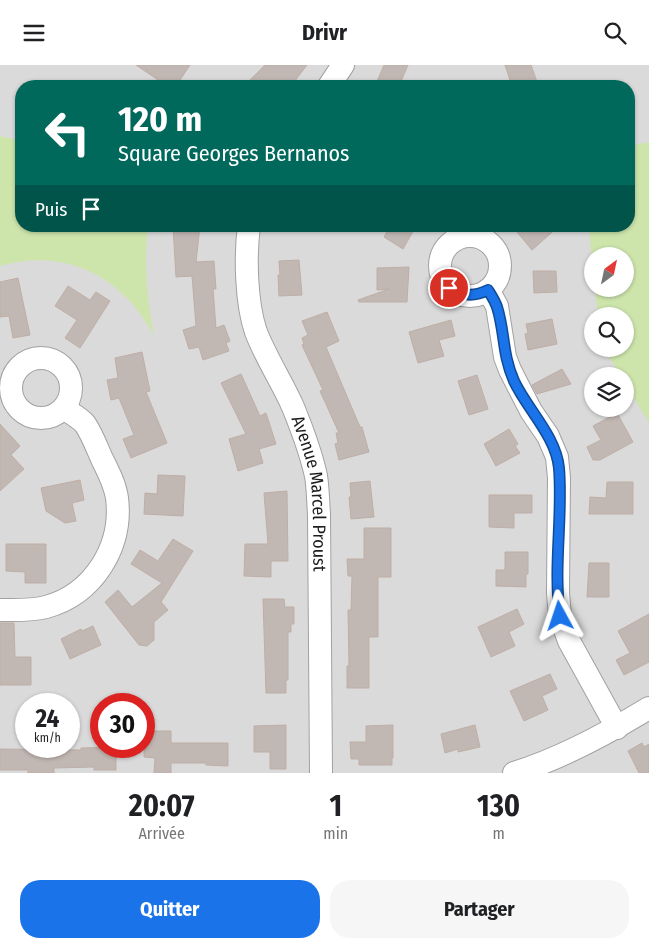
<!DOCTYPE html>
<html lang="fr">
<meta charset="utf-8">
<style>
body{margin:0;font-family:"Fira Sans Condensed",sans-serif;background:#f6f6f6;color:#202124;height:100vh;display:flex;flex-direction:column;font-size:19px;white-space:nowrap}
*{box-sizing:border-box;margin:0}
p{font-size:16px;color:#757577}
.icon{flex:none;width:28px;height:28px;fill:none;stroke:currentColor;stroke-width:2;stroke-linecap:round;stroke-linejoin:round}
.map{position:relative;height:708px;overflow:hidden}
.drawer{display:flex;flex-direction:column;background:#fff;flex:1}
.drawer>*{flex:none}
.top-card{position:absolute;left:15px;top:15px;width:620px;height:152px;border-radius:20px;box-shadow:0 1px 4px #0004;background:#00695c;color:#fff;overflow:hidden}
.needle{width:32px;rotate:33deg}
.buttons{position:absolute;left:584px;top:182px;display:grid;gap:10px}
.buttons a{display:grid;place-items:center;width:50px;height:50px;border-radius:50%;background:#fff;box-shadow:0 1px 4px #0004;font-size:25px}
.speed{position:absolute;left:15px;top:628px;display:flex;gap:10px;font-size:25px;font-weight:700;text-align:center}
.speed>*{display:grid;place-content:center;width:65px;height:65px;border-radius:50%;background:#fff;box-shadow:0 1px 4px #0004;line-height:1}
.speed small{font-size:12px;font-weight:400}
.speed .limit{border:8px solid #d22;background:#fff;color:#111}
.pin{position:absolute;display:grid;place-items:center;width:42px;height:42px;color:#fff;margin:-21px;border:2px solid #fff;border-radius:50%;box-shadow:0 1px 5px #0007}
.me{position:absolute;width:55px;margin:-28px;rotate:355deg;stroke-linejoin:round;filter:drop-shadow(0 0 4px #0008)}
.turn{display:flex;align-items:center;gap:18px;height:105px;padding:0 20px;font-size:22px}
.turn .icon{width:65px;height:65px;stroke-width:2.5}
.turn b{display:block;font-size:35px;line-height:42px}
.then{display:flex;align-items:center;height:48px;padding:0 20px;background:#0003;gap:10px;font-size:19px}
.eta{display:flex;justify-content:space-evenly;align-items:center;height:85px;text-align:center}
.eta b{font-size:30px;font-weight:700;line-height:35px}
.action{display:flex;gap:10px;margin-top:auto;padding:10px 20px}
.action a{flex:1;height:58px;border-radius:20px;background:#1a73e8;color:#fff;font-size:20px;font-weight:700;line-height:58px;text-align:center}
.action a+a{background:#f6f6f6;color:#202124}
header{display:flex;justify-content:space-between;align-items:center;height:65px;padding:0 20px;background:#fff;font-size:22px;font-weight:700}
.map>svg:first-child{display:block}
.residential{fill:#dbdada;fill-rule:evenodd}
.grass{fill:#cde5ab}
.building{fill:#c2b8b3;stroke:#beaea6}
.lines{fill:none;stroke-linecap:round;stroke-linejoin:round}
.minor-casing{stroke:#a1a1a1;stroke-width:24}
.minor{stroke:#fff;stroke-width:22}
.route-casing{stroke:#114b97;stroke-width:12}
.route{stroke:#1a73e8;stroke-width:9}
.labels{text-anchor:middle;stroke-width:4;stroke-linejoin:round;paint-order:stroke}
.street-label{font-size:18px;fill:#1d1d1d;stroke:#fff}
</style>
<header><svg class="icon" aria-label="menu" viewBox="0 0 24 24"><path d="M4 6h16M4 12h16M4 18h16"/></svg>Drivr<svg class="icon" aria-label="search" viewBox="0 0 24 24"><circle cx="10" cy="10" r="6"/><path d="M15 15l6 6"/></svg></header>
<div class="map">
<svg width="649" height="708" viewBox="0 0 649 708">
<rect width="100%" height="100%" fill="#ede9e3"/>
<path class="residential" d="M0,0H649V708H0ZM21,21H629V161H21ZM592,191H625V224H592ZM592,251H625V284H592ZM592,311H625V344H592ZM26,639H69V681H26ZM101,639H144V681H101Z"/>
<g class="grass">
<path d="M0,71L21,76V161H148C144,198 147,235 154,271C123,212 66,182 0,201Z"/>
<path d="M649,77V358L625,318V311H621L604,284H625V251H598L595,224H625V191H592V197L589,161H629V81Z"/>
</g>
<g class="building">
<path d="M136,0H190L176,21H167Z"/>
<path d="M265,0H307L291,21H244Z"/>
<path d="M384,0H408L399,21H375Z"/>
<path d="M505,0H531L537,17L524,21H512Z"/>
<path d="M173,161H200L196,197L214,196L216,224H213L216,263L224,260L230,276L226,278L229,286L203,295L199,282L189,284L183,265L196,261L192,211L176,212Z"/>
<path d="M390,161H416L403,184L384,172Z"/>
<path d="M512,161H559L532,185Z"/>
<path d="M299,195L302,230L279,231L278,210H280L279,196Z"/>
<path d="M409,202L407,237H359L358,235L389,224L377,225V203Z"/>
<path d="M533,206H556L557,227L534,228Z"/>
<path d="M18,213L30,270L13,273L9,251L0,252V217Z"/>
<path d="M68,221L90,235L96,227L110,236L80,283L65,273L77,255L55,241Z"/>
<path d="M327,247L339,276L326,282L360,362H362L369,387L339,395L335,379L338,378L336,368H339L320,326L323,325L302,280L304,279L302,273L308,270L302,256Z"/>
<path d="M552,254L557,279L528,285L525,269L528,268L526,259Z"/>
<path d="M451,255L455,271L439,275L444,291L418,298L409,267Z"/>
<path d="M142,287L150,326L146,327L167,378L131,393L123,374L134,370L119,333L111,335L107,315L118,313L115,293Z"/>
<path d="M562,304L571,319L537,329L532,320Z"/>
<path d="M241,309L260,351L266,348L276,379L259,384L263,398L238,406L229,374L246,369L221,318Z"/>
<path d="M477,310L488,344L469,350L458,316Z"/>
<path d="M617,348L633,377L600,395H593L587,382L601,375L593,361Z"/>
<path d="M0,359L20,381L11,390L24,404L0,426Z"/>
<path d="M509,364L518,379L515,381L520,388L496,401L484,379Z"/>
<path d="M158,410L185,411L183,451L144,449L145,428L157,429Z"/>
<path d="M80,415L84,435L72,438L76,456L65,458L46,446L41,423Z"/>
<path d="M370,416L374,452L351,454L349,432H351L350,418Z"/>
<path d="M607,417H633V449H589L590,432L606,433Z"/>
<path d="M287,426L288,496H271V512L244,511L245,479H268L264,428Z"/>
<path d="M489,430H532V448H514V463L489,462Z"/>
<path d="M364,463H391V512H378V572H369V623H347V601H349L348,545H351L352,511H348L347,494H364Z"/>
<path d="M173,474L193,486L161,537L168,545L154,557V575L147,581L139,580L105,537L118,525L132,542L162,518L131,499L140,485L158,496Z"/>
<path d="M6,479H46V518H25V507L6,506Z"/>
<path d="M505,487H528V509H526V522L496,521V505H505Z"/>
<path d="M589,498H609V532H587Z"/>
<path d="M263,534H284L285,542H294V559H291V567H288V615H286V628H266Z"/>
<path d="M517,544L524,559L509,567L515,581L491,592L478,562Z"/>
<path d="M649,549V597L624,610L616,595L630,588L618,566Z"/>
<path d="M0,558H14L15,592H31V620H0Z"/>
<path d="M93,561L101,580L70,594L61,574L81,564L82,566Z"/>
<path d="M550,609L557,624L542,631L548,645L524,656L510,626Z"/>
<path d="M286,660V704H270V687H254V661Z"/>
<path d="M393,660V693L392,692V700H359V694H351L350,677H366V661Z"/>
<path d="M475,660L480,682L458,687V684L445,688L441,669Z"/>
<path d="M144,666H171V678H228V701L206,700V698H171V708H154L155,693L144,692Z"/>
<path d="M642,678L644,682L649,679V708H639L628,686Z"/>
<path d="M116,682V705H94V702L54,703V708H28V705H0V684L81,685V683Z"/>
</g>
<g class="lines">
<g class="minor-casing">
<g id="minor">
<path d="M329,21L343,0"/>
<path id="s1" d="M249,161C245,191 246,238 256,267C266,293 282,317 293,342C302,364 311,388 316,411C318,423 318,436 319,449L321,708"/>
<circle cx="470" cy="201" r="30"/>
<path d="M488,225L497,241L505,292L510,305L531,346L548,371L557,392L559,413L558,528L560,551L569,576L617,663"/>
<circle cx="41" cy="323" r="30"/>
<path d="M0,545C15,545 31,546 46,542C94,529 123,481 117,433C115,419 108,406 102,394C97,383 92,369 85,359C80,353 70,348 64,343"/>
<path d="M514,708C560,694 608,668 649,643"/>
</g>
</g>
<use href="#minor" class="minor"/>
</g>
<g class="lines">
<g class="route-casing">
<path id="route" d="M449,223C463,231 474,232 488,225C491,230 495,236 497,242C505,267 502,289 514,316C527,344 556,371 559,403C563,452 553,502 560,551"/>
</g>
<use href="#route" class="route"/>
</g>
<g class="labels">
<g class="street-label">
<text dy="6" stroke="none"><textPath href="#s1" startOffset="280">Avenue Marcel Proust</textPath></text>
</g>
</g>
</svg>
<div class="buttons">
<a><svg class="needle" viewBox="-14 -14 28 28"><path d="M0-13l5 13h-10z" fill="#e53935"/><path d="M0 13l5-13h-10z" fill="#757577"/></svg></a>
<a><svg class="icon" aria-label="search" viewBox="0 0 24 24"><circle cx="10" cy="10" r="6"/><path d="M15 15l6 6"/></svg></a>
<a><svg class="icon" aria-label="layers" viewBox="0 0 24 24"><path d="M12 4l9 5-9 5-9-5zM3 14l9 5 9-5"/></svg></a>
</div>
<div class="speed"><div>24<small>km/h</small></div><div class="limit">30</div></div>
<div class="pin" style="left:449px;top:223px;background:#d93025"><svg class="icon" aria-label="arrive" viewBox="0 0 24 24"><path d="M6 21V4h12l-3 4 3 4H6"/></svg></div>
<svg class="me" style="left:560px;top:551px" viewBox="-20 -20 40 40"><path d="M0-17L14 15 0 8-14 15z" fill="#1a73e8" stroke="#fff" stroke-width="4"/></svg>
<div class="top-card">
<div class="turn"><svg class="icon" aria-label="left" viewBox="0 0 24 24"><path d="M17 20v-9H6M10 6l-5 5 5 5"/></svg><div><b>120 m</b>Square Georges Bernanos</div></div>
<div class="then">Puis<svg class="icon" aria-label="arrive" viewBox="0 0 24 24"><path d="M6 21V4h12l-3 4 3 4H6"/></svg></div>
</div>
</div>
<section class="drawer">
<div class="eta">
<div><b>20:07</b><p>Arrivée</p></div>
<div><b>1</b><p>min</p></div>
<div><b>130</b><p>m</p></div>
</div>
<div class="action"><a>Quitter</a><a>Partager</a></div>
</section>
